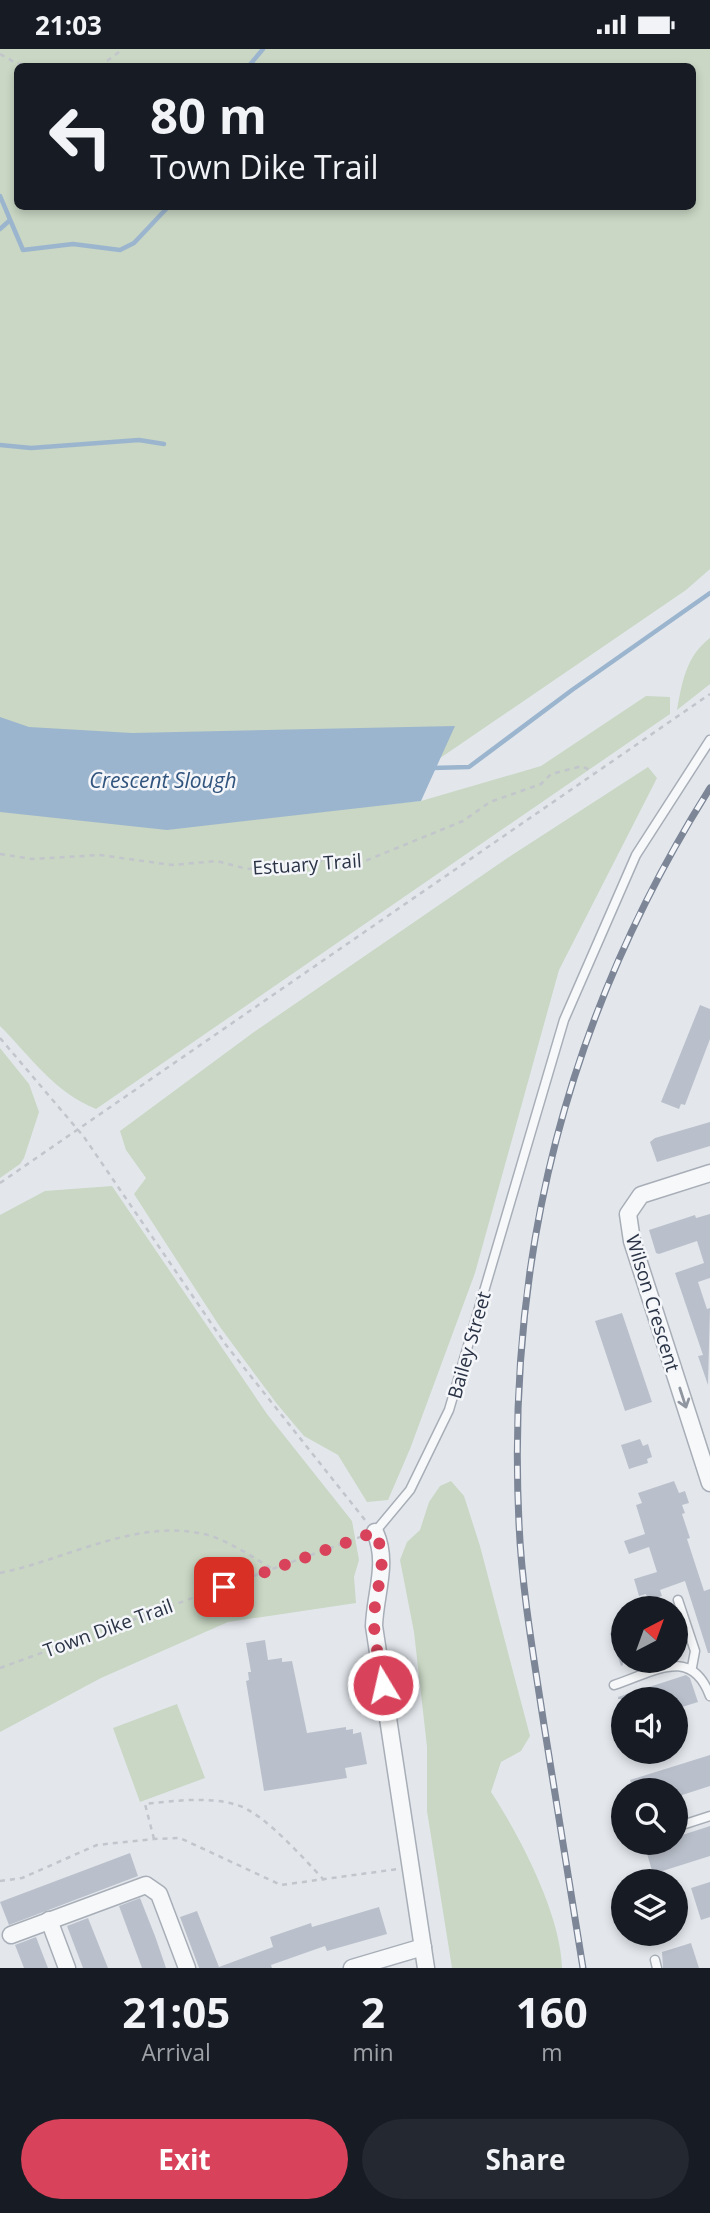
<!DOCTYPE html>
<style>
body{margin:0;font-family:"Open Sans",sans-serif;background:#242831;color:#f1f3f6;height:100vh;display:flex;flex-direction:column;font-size:26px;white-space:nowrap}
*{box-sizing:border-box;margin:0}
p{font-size:23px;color:#9ea1a6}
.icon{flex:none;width:38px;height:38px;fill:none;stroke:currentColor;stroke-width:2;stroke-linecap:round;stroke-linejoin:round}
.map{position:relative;height:1919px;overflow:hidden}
.details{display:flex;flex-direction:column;background:#171b24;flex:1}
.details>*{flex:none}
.banner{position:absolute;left:14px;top:14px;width:682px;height:147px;border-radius:10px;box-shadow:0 4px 10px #0003;background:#171b24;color:#f1f3f6;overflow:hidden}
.needle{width:46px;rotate:41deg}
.buttons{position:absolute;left:611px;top:1547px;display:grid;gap:14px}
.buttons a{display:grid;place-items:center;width:77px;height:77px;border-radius:50%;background:#171b24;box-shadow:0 4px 10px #0003;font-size:35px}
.pin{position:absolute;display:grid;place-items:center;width:60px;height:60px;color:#fff;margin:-30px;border-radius:14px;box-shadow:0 4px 10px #0006}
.me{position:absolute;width:77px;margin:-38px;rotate:351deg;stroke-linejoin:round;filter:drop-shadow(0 0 5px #0008)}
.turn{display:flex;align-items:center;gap:24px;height:147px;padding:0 21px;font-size:32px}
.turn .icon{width:91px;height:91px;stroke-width:2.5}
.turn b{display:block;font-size:49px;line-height:60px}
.eta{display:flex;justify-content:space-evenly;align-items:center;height:119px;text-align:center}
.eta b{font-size:42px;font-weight:700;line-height:49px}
.cta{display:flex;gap:14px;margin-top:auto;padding:14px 21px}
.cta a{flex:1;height:80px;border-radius:42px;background:#d8425a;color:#fff;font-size:28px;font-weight:700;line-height:80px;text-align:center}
.cta a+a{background:#242831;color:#f1f3f6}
.status{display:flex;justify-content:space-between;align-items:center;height:49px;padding:0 35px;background:#171b24;direction:ltr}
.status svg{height:19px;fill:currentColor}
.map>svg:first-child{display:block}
.green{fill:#c9d7c4;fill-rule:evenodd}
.water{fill:#9cb5ce}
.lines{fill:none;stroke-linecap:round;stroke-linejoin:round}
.stream{stroke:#9cb5ce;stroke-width:4.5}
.building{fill:#bac0cb}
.service-casing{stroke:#a8aeb7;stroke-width:11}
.minor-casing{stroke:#a8aeb7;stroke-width:19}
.path{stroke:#c2c5cb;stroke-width:2.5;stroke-dasharray:5 5;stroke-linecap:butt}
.service{stroke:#f7f8fa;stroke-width:8}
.minor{stroke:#f7f8fa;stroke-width:16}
.rail-casing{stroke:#7c8697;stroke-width:7}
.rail{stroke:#f4f6f9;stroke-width:4.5;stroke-dasharray:13;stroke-linecap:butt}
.oneway{stroke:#9096a0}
.route{stroke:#d8425a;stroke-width:12;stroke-dasharray:0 21.6}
.labels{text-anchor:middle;stroke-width:5;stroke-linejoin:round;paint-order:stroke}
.street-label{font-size:19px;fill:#2a3446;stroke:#f4f6f9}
.water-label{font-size:21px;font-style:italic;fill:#30547d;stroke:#f4f6f9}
</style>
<div class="status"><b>21:03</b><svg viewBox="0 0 49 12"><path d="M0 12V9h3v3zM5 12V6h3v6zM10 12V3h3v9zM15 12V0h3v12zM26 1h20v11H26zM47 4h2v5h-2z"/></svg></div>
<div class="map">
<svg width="710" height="1919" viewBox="0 0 710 1919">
<rect width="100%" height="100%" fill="#e3e7ec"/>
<g class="green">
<path d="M0,0H710V520L686,541L370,757L421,752L541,717L646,647L670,648V665L96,1060C54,1043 31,1008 0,977ZM18,18H693V158H18Z"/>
<path d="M710,589V635L677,661C682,634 686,607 710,589Z"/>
<path d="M648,718L657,729L559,921L475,1224L410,1400L388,1451L367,1453L338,1406L304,1387L277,1355L220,1278L134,1145L146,1129L126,1101L120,1082L254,983L512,806Z"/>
<path d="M0,999L29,1035L39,1063L24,1109L20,1115L0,1129Z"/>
<path d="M112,1137L267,1365L352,1472L359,1511L354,1528L356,1554L228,1573L101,1629L0,1683V1166L45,1142Z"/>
<path d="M451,1432L464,1447L480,1497L530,1687L521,1702L501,1713L491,1743C520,1787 561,1866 562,1919H452L427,1762V1698L414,1583L400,1511L407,1493L420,1481L429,1453L440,1437Z"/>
<path d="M177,1655L205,1729L140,1753L113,1679Z"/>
</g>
<path class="water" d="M0,668L29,678L132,684L455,677L421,752L167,781L0,763Z"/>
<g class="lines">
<g class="stream">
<path d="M248,18L263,0"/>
<path d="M0,147L23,201L73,195L120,201L134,194L168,158"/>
<path d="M0,180L9,172"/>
<path d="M0,396L31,399L139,391L164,395"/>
<path d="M432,719L469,718L572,641L710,544"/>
</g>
</g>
<g class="building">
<path d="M700,956L710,960V990L685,1056L681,1055L679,1060L661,1053Z"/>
<path d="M710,1073V1097L657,1113L650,1093L655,1089Z"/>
<path d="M710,1165V1229L698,1233L707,1260L710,1259L708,1336L698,1307L703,1306L675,1224L704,1214L697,1192L659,1205L656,1204L649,1181L695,1166L696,1169Z"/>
<path d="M622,1264L652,1353L625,1362L595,1272Z"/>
<path d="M640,1390L643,1397L648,1395L652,1408L647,1410L648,1414L629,1420L621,1396Z"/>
<path d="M674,1432L679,1444L685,1442L689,1454L682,1456L685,1464L682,1465L690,1489L687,1490L704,1542L710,1540V1604H708L685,1532L660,1541L662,1547L648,1552L646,1545L639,1547L634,1530L657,1523L649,1498L629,1505L624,1492L645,1485L636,1456L642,1454L638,1444Z"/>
<path d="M623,1579V1616L621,1617L610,1584Z"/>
<path d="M265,1591L268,1611L282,1609V1613L292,1612L307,1684L346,1678V1681L353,1680V1685L361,1683L367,1715L345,1719L347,1729L264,1742L246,1632L249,1631L248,1623H251L246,1594Z"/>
<path d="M686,1626L690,1629L698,1653L676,1660V1650H618V1648Z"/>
<path d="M710,1706V1737L676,1748V1741H633L630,1731Z"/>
<path d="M710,1777V1807L653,1825L645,1798L676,1794V1788Z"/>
<path d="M130,1804L138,1827L9,1876L0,1853Z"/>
<path d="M710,1833V1868L701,1871L691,1839Z"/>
<path d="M140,1849L155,1887L166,1919H142L119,1857Z"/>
<path d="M379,1858L387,1885L327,1902L325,1897L271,1916L272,1919H199L180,1868L197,1862L219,1918L273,1898L270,1888L311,1874L312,1878Z"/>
<path d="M88,1869L108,1919H83L67,1877Z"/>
<path d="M36,1888L48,1919H24L15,1896Z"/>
<path d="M691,1894L699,1919H663L662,1903Z"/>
</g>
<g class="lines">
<g class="service-casing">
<g id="service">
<path d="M375,1483L410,1441L449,1361L564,971L636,806L710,691"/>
<path d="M678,1551L695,1602L692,1618"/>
<path d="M614,1636C654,1623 691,1596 710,1647"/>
<path d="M676,1778L710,1767"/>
<path d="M655,1911L657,1919"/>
</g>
</g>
<g class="minor-casing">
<g id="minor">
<path d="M710,1124L641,1146L628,1165L632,1192L710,1434"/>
<path d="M375,1483C389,1514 375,1544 374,1577L426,1919"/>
<path d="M49,1871L67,1919"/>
<path d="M11,1886L146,1836L159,1845L187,1919"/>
<path d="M352,1919L423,1898"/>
</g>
</g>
<g class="path">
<path d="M0,5L16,14L33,18"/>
<path d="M99,18L123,0"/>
<path d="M0,805L32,810L100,806L172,816L217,812L247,820L335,810L360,814L463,772L490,753L541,735L551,725L582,717L593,723"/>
<path d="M0,989L84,1088L226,1296L365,1471"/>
<path d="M0,1134L710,645"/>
<path d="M0,1524C66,1511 142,1466 211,1487C232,1494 254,1509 273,1520"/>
<path d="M0,1619L363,1487"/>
<path d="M154,1790L145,1755C174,1752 208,1747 237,1756C264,1764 304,1810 324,1831"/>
<path d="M0,1832L22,1829L97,1796L154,1790L180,1789L281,1836L398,1820"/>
</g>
<use href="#service" class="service"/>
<use href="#minor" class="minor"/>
<g class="rail-casing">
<path id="rail" d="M583,1919C570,1838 557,1757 544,1676C534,1610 522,1542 519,1475C506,1206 567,967 710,739"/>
</g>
<use href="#rail" class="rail"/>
</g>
<defs><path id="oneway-shaft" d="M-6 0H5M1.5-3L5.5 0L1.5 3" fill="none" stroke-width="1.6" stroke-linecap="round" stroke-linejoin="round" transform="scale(1.75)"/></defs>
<use class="oneway" href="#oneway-shaft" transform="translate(683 1349) rotate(72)"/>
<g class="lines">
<path class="route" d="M224,1538L375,1483C391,1517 373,1540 374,1575C375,1595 380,1616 383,1636"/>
</g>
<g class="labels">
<g class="street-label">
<text transform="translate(307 815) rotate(-4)" y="7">Estuary Trail</text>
<text transform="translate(653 1254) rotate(73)" y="7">Wilson Crescent</text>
<text transform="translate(469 1296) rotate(-74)" y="7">Bailey Street</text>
<text transform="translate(108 1579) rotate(-20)" y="7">Town Dike Trail</text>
</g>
<g class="water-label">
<text x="163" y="739">Crescent Slough</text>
</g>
</g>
</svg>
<div class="buttons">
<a><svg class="needle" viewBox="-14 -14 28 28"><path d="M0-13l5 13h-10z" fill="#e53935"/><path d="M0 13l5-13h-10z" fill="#9ea1a6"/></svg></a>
<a><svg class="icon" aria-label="sound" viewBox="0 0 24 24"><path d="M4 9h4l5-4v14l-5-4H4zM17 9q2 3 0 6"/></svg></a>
<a><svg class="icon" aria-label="search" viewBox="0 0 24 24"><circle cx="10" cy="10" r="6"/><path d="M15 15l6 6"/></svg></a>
<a><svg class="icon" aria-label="layers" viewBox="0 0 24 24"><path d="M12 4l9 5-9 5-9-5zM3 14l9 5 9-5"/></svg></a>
</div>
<div class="pin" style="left:224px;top:1538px;background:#d93025"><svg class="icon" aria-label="arrive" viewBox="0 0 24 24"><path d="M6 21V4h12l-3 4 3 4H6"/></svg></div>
<svg class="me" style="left:383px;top:1636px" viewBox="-20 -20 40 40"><circle r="17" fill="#d8425a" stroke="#fff" stroke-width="3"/><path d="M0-11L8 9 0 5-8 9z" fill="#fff"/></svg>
<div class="banner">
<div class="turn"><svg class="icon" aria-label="left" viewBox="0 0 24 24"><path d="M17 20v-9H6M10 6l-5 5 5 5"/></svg><div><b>80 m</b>Town Dike Trail</div></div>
</div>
</div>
<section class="details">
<div class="eta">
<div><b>21:05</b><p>Arrival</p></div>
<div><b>2</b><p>min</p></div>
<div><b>160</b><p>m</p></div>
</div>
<div class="cta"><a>Exit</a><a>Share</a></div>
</section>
